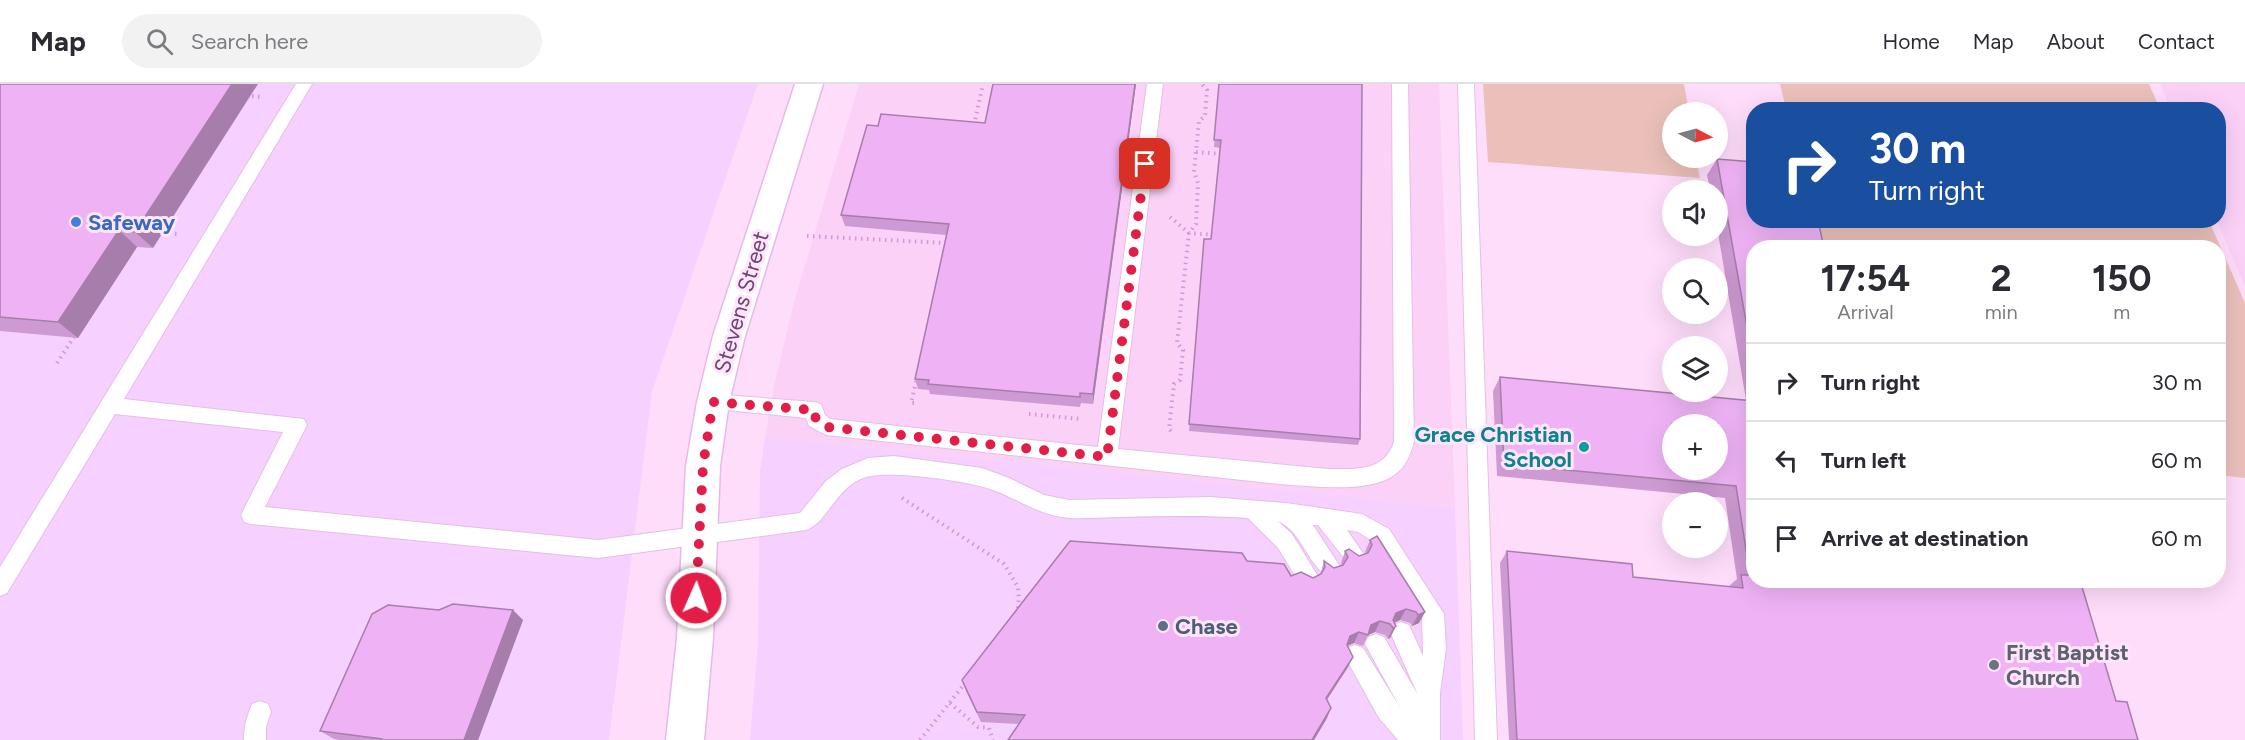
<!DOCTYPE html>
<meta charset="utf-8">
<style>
body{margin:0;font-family:Figtree,sans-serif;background:#f2f2f3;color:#2b2b33;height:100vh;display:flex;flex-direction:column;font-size:22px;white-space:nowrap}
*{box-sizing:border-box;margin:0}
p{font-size:20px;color:#7c7c81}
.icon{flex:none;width:33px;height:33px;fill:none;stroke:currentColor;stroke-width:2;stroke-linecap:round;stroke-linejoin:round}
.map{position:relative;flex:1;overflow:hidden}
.side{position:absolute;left:1746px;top:156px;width:480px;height:348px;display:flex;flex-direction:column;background:#fff;border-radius:24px;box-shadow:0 6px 24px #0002}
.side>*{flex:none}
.guide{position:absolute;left:1746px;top:18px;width:480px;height:126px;border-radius:24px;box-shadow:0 6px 24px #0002;background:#1a4fa0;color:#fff;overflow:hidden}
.needle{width:39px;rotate:96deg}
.tools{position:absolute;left:1662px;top:18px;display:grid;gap:12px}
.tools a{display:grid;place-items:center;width:66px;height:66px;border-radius:50%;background:#fff;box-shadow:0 6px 24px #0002;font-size:30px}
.pin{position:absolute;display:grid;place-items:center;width:51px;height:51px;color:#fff;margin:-26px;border-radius:12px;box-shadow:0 3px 9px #0006}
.me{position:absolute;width:66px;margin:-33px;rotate:2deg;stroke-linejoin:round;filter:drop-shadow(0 0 4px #0008)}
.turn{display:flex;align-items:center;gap:21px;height:126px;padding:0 24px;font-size:27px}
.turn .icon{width:78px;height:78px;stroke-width:2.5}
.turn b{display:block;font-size:42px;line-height:51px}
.eta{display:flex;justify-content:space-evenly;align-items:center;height:102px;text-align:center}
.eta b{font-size:36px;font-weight:700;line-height:42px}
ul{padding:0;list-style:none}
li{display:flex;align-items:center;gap:18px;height:78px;padding:0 24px;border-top:2px solid #e1e1e2}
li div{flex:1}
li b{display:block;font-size:22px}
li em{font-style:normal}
header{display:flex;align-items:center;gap:36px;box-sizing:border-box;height:84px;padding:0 30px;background:#fff;border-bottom:2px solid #e1e1e2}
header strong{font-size:28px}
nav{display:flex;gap:33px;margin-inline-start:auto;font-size:21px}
.search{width:420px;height:54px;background:#f2f2f3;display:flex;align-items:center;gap:15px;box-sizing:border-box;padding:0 21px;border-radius:33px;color:#7c7c81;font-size:22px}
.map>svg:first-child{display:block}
.residential{fill:#fbd1f8}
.commercial{fill:#f6d0ff}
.green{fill:#ebc0bb}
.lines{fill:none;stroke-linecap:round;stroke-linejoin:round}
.lane-casing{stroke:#e5bee7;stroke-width:2}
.secondary-casing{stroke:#e8b8e9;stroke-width:3}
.path{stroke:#d297d9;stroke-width:4;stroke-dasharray:1.5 4.5;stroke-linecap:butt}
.lane{fill:#fff;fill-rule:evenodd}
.secondary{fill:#fff;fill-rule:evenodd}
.wall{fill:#ce9ad3}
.shaded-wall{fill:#a77dac}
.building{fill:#efb3f5;stroke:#a77dac;stroke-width:1.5;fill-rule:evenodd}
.route{stroke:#e11d48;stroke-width:10;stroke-dasharray:0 18}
.shop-dot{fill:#3f7fe0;stroke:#ffe5fc;stroke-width:2}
.culture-dot{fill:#0f9aa8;stroke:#ffe5fc;stroke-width:2}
.service-dot{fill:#5c6f8a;stroke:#ffe5fc;stroke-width:2}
.worship-dot{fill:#6b7280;stroke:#ffe5fc;stroke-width:2}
.labels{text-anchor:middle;stroke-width:6;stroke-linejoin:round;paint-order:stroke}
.shop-label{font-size:22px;font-weight:bold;fill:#366cbe;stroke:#ffe5fc;text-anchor:start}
.street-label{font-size:22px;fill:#6e4474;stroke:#ffe5fc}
.culture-label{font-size:22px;font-weight:bold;fill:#0d838f;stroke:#ffe5fc;text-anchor:end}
.service-label{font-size:22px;font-weight:bold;fill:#4e5e75;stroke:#ffe5fc;text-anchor:start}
.worship-label{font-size:22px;font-weight:bold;fill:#5b616d;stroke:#ffe5fc;text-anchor:start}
</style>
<header>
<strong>Map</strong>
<div class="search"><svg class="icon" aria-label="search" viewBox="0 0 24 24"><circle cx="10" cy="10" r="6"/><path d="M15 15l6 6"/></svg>Search here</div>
<nav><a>Home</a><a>Map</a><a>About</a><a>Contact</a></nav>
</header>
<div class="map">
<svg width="2245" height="656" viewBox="0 0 2245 656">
<rect width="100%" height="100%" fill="#feddfa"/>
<g class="residential">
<path d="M859,0H1439L1455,424L765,353L774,302L794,218Z"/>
<path d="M2160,0H2245V203L2217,137L2218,26L2171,25Z"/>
</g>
<g class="commercial">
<path d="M0,0H758L652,307L609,656H0Z"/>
<path d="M765,353L1455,424L1463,656H750L758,558L760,387Z"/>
</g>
<g class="green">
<path d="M1483,0H1684L1689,28H1672V74H1696L1700,94L1488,78Z"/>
<path d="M1780,0H2149L2160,25H1786Z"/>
<path d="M1811,137H2209L2245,219V394L2219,391L2218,164L1818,163Z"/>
</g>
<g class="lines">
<g class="lane-casing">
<g id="lane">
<path d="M296,0H312L124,315L304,335L307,341L265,423L598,456L800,429L826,397L842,385L868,374L894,372L982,384L1009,394L1044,411L1069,416L1211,413L1286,419L1362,430L1389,445L1444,530L1446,564L1440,609V656H1398L1379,634L1344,571L1347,564L1355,561L1363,564L1401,625L1365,560L1368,553L1376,550L1384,553L1418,611L1390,548L1393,541L1401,538L1409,541L1423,572L1422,532L1375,459L1358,448L1347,446L1365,472L1362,479L1355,482L1348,479L1318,441H1313L1341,484L1338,491L1331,494C1309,485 1302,447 1278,437L1292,450L1319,494L1315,501L1308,504L1301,501L1278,464L1248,434C1206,431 1163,432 1120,433C1104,433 1086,435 1070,434C1040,432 1020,416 993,406C970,397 895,387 871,392C837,398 830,437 806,446L598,474L251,440L244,438L241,431L283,348L115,330L7,509L0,512V483Z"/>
<path d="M1147,0H1163L1118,365L1329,385C1355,385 1384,388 1394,358L1392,0H1408L1414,358C1411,368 1407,380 1399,387C1376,411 1311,402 1280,400L826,351L809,342L806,334L706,324L703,318L706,312L713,310L814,318L821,320L825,331L830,335L1098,363Z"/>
<path d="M1458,0H1474L1497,656H1475Z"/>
<path d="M260,617L268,620L271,628L266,643V656H244C244,643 247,632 252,620Z"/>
</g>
</g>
<g class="secondary-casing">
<path id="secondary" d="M795,0H823L745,252L729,318L720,382L713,554L704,656H666L677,554L686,382L697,318L713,252Z"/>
</g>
<g class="path">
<path d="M252,12L263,13"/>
<path d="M974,41L983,0"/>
<path d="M1196,68L1222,70"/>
<path d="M1170,133L1189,149L1216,151"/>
<path d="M163,149L177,150"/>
<path d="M807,152L946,159"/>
<path d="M57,279L74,253"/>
<path d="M914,319H911L917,294"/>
<path d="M1029,330L1081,335"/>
<path d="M1171,347L1169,345L1174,300L1180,296L1183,266L1177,259L1189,149L1196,140L1198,99L1194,88L1199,37L1205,32L1207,6L1202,0"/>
<path d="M902,414L1004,480L1018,503L1019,515L1017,529"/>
<path d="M950,619L978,643L989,644L993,656"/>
<path d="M920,656L966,598"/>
</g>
<use href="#lane" class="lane"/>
<use href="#secondary" class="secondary"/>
</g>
<g class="wall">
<path d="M0,0L153,164L137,163L78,254L0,247Z"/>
<path d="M1136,0L1093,320L1081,319L1080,323L930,310L929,306L918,305L915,295L946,151L845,142L841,131L878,42L985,39Z"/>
<path d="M1219,0L1360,355L1358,361L1189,347L1204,155H1211L1221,64L1214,63Z"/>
<path d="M1717,75L1754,164V496L2116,617L2138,656H1509L1500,479L1507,467L1633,493L1729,503V502L1737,495L1725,414L1497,392L1493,307L1500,293L1746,316L1718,149V106H1710L1707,91Z"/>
<path d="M1370,456L1425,528L1419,539L1412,542L1410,539L1400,536L1394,539L1396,542L1390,554L1388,555L1385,551L1375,548L1368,551L1363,562L1354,559L1347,562L1348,583L1327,616V634L1314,656H1008L1019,640L981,638L966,607L962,596L1247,477L1291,492L1313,494L1320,491L1324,477L1334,484L1342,482L1341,479L1345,467L1359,472L1366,470L1365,468Z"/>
<path d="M523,536L478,656H340L334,655L320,647Z"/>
</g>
<g class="shaded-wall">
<path d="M232,0H258L153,164L135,148Z"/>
<path d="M1135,0H1136L1093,320V310Z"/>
<path d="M119,146L137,163L78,254L58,238Z"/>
<path d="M1406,525L1400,536L1391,540L1396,529Z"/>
<path d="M513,526L523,536L478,656H464Z"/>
<path d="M1425,528L1419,539L1412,542L1418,531Z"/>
<path d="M1380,537L1375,548L1368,551L1371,541Z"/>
<path d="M1396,542L1390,554L1388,555L1393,544Z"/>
<path d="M1359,548L1354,559L1345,563L1350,552Z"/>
<path d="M1353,573L1348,583L1321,624L1326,614Z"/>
<path d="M1331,624L1327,634L1314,656H1312Z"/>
</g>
<g class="building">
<path d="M0,0H232L135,148L119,146L58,238L0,233Z"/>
<path d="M993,0H1135L1093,310L1080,309V313L928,300L929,296L915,295L949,140L841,131L867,41L878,42L881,30L985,39Z"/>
<path d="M1219,0H1362L1360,355L1189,340L1204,155H1211L1221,56H1214Z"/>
<path d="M1717,75L1754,78V136H1818L1824,164H1754V282Z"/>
<path d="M1500,293L1754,317V496H2080L2116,617L2127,618L2138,656H1517L1507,467L1632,480L1633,493L1743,504L1741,491H1750L1736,402L1504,380ZM1672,340H1718V386H1672Z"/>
<path d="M1377,452L1425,528L1418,531L1416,528L1406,525L1396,529L1393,536L1396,542L1393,544L1390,540L1380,537L1371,541L1368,551L1359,548L1350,552L1347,561L1353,573L1326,614L1331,624L1312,656H1008L1025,631L977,628L962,596L1070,457L1242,469L1247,477L1284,480L1291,492L1301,488L1313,494L1321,490L1325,483L1324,477L1334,484L1343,481L1348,473L1345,467L1349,465L1359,472L1368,469L1372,461L1370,456Z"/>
<path d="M453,520L513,526L464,656H382V655L320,647L372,530L388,521L439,526Z"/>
</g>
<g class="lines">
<path class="route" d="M696,514L703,382L713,318L814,326L816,336L826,343L1107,373L1145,80"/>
</g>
<circle class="shop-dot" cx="76" cy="138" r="6"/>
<circle class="culture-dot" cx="1584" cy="363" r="6"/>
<circle class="service-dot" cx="1163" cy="542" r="6"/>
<circle class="worship-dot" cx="1994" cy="581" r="6"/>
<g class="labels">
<g class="shop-label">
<text x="88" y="146">Safeway</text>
</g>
<g class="street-label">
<text transform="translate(741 218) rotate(-74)" y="8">Stevens Street</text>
</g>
<g class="culture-label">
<text x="1572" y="358">Grace Christian<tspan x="1572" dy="25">School</tspan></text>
</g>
<g class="service-label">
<text x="1175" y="550">Chase</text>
</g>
<g class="worship-label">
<text x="2006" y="576">First Baptist<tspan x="2006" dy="25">Church</tspan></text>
</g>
</g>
</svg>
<div class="tools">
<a><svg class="needle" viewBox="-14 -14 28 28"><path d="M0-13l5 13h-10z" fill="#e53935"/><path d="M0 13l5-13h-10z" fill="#7c7c81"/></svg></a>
<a><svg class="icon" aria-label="sound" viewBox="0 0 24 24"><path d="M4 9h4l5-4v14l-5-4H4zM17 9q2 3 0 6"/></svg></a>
<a><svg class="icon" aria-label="search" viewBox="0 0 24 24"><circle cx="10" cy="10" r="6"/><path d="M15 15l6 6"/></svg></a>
<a><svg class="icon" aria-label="layers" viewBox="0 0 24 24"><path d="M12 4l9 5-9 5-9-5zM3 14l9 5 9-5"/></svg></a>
<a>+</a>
<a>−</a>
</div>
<div class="pin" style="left:1145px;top:80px;background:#d93025"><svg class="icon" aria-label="arrive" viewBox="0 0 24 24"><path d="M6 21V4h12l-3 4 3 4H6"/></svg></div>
<svg class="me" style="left:696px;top:514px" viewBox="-20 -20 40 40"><circle r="17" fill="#e11d48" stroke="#fff" stroke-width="3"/><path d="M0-11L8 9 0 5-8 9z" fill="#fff"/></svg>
<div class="guide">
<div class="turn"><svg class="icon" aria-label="right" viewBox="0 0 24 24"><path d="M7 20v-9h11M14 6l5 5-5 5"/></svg><div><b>30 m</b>Turn right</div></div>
</div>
<section class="side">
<div class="eta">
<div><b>17:54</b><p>Arrival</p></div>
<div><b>2</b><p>min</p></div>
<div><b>150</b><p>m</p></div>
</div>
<ul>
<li><svg class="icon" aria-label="right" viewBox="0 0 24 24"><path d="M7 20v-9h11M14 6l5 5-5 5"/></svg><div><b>Turn right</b></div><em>30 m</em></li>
<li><svg class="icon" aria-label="left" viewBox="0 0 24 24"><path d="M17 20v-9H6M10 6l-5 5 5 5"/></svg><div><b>Turn left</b></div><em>60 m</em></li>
<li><svg class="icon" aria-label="arrive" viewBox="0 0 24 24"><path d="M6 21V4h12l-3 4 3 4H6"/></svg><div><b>Arrive at destination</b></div><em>60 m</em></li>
</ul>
</section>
</div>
